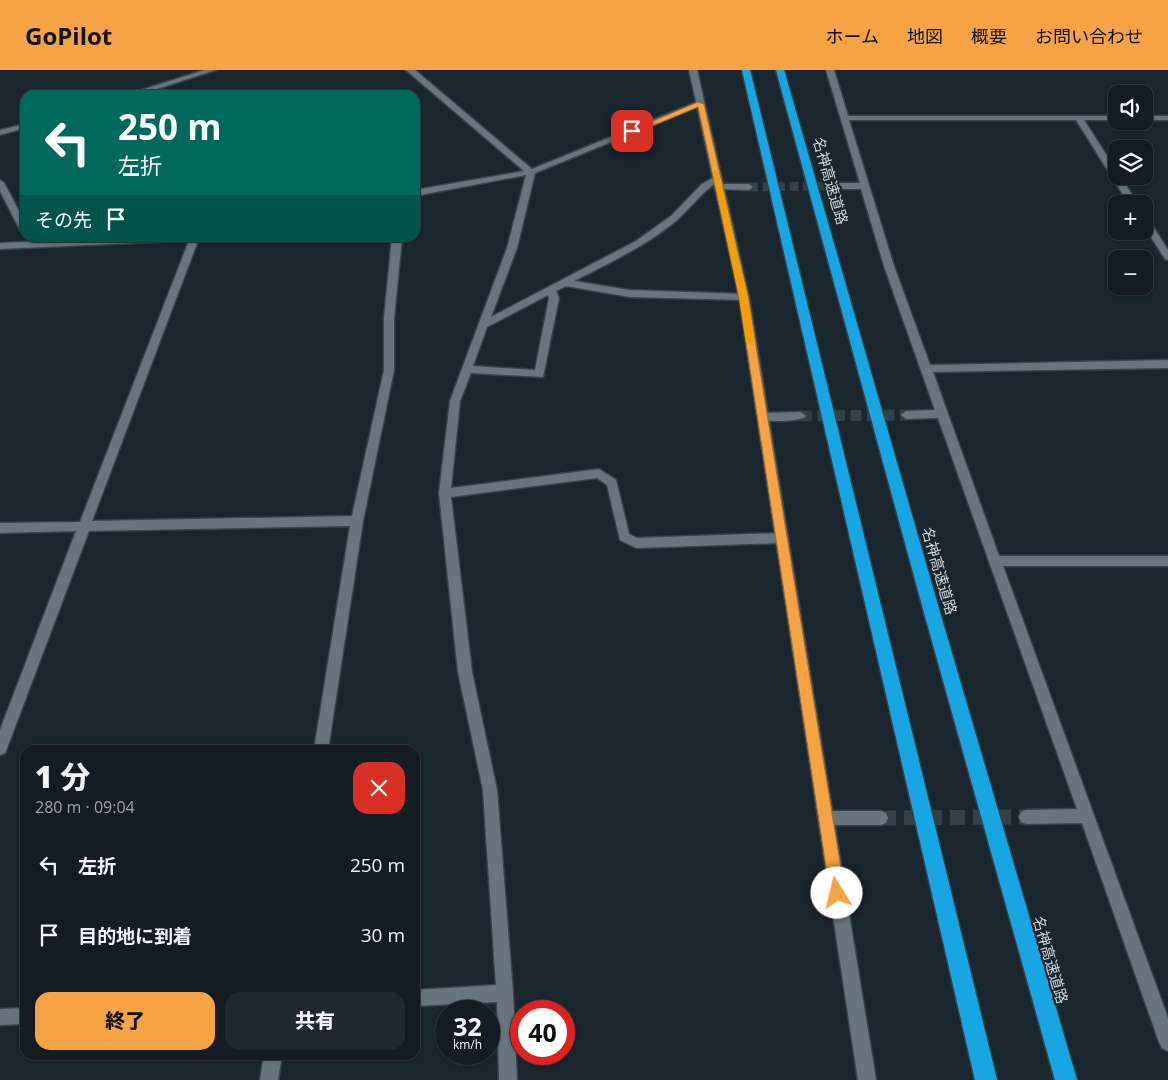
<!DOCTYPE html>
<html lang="ja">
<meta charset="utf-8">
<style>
body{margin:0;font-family:"Open Sans","Noto Sans JP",sans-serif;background:#20292f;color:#f1f3f6;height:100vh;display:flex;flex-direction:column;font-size:19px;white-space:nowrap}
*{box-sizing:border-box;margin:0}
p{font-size:16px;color:#9da1a5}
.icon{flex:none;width:28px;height:28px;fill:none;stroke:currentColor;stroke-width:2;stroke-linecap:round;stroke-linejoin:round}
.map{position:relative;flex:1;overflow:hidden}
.sheet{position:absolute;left:20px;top:675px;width:400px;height:315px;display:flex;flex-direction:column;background:#131c22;border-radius:15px;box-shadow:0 1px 4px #0004,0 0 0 1px #323a40}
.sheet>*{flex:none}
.banner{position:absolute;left:20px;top:20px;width:400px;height:152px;border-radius:15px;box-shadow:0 1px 4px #0004,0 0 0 1px #323a40;background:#00695c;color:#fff;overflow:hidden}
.controls{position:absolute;left:1108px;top:15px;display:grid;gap:10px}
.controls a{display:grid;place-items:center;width:45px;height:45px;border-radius:10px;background:#131c22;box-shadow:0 1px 4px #0004,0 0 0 1px #323a40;font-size:25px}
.speed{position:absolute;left:435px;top:930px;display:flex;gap:10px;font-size:25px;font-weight:700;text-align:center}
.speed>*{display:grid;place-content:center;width:65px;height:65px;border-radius:50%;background:#131c22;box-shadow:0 1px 4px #0004,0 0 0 1px #323a40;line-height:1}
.speed small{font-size:12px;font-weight:400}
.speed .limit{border:8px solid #d22;background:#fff;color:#111}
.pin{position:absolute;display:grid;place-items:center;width:42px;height:42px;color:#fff;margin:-21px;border-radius:10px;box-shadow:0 2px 8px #0006}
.me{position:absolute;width:55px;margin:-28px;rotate:351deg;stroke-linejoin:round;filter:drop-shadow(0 0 4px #0008)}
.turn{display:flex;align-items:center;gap:18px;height:105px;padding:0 15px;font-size:22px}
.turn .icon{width:65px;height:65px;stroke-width:2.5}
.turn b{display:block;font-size:35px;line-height:42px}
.then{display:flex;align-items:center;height:48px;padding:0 15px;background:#0003;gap:10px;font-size:19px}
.round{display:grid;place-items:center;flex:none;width:52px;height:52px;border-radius:15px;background:#20292f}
.summary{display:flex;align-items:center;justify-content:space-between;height:85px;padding:0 15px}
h1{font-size:30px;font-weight:800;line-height:38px}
.button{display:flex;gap:10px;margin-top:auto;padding:10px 15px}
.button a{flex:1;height:58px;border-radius:15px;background:#f5a345;color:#111;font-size:20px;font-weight:800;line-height:58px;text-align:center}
.button a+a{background:#20292f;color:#f1f3f6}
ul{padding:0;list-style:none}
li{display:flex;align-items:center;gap:15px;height:70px;padding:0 15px}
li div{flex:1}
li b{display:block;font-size:19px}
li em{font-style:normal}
header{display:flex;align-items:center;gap:30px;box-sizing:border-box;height:70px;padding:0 25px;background:#f5a345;color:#111}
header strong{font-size:24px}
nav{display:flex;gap:28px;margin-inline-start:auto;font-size:18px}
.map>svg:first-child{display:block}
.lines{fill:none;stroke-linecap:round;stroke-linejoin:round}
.street-tunnel-far2{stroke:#344047;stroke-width:9;stroke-dasharray:9 4.5;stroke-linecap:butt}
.street-tunnel-far1{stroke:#344047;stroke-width:11;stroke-dasharray:11 5.5;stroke-linecap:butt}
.street-tunnel{stroke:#344047;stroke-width:15;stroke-dasharray:15 8;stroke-linecap:butt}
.street-casing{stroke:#384248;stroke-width:3}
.secondary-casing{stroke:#384248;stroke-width:3}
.highway-casing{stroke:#384248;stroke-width:3}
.street{fill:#66757e;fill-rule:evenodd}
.secondary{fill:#66757e;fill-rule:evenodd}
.highway{fill:#17a5e4;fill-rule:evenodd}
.route{fill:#f5a345;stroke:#9f6a2d}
.slow{fill:#f59e0b}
.labels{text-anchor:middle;stroke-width:4.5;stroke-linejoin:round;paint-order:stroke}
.street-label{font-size:15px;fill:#cbd3d8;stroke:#19262d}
</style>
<header>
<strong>GoPilot</strong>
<nav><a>ホーム</a><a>地図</a><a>概要</a><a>お問い合わせ</a></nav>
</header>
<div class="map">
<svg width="1168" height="1010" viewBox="0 0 1168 1010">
<rect width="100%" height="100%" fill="#19262d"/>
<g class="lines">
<path class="street-tunnel-far2" d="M749,117L832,116"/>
<path class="street-tunnel-far1" d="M801,346L906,345"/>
<path class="street-tunnel" d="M881,748L1026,747"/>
<g class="street-casing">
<g id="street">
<path d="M204,0H216L138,25H126Z"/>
<path d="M406,0H415L532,99L697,32L704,34L535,103L517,178L491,247L636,171L671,146L702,114L716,106L719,107V111C702,121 692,137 677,150C646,176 609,193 574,211L630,220L744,224L749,227L744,230L630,227L566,216L556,221L559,228L543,307L471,303L460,331L451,418L599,399L616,410L629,464L637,468L782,463L786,465L788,468L786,471L782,473L636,478L620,470L607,415L597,408L451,427L472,602L497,720L513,923L517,1010H499L497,932L415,936V920L496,915L483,720L458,602L439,423L450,331L507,178L526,105L415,126V120L524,101ZM548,225L549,228L535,300L473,296L487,257Z"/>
<path d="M826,0H834L848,46H1116V50H1084L1116,100V106H1120L1138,134H1129L1076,50H849L894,196L930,295L1168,290V298L933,302L999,486H1168V496H1003L1168,948V981L1162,978L1159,972L1082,753L1026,754L1021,752L1019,747L1021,742L1026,740L1077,739L938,348L906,349L901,345L906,341L935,340L884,196L861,119H832L828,116L832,113H860Z"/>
<rect x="1144" y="46" width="24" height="4"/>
<path d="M25,54V58L0,65V60Z"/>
<path d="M0,110L4,113L25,152V163L20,160L0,121Z"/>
<path d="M718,114H749L753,117L749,120L715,119L714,117Z"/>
<path d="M1144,146L1147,147L1168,180V190L1165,189L1144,156Z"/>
<path d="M127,168H182L177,171L0,179V173Z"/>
<path d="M190,168H199L92,451L352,446L384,300V248L392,168H402L394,248V300L363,451L328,680H314L350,456L89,461L7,678L5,683L0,685V660L76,461L0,463V453L80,452Z"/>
<path d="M801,342L806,346C801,352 763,353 758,347L763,343Z"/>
<path d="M826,741H881L886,743L888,748L886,753L881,755H826L821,753L819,748L821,743Z"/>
<path d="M25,938V954L0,955V939Z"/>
<path d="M264,985H282L278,1010H260Z"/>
</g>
</g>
<g class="secondary-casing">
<path id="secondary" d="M689,0H697L749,227L876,1010H858L739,227Z"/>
</g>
<g class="highway-casing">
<g id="highway">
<path d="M742,0H750L997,1010H975Z"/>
<path d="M776,0H784L939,539L1077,1010H1055L923,539Z"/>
</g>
</g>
<use href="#street" class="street"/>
<use href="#secondary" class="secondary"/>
<use href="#highway" class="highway"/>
</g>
<path class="route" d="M698,32L704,34L748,227L845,823L842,828L837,830L832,828L830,823L739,227L698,37L635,63L629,61Z"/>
<path class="slow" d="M712,99L718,101L748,227L755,272L751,275L746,272L739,227Z"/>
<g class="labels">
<g class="street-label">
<text transform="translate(830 111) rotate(74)" y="5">名神高速道路</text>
<text transform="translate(939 501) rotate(74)" y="5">名神高速道路</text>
<text transform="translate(1050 890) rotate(74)" y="5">名神高速道路</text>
</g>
</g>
</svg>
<div class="controls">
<a><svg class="icon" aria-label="sound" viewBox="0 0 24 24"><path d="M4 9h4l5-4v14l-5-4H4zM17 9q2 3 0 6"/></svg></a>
<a><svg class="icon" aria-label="layers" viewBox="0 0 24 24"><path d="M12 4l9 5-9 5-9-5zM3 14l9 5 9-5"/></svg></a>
<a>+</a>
<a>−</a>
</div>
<div class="speed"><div>32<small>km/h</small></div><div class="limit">40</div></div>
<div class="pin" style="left:632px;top:61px;background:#d93025"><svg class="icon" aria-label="arrive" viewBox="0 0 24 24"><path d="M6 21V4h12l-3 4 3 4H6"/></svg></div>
<svg class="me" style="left:837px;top:823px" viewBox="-20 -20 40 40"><circle r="19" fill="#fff"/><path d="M0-13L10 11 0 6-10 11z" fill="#f5a345"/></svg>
<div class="banner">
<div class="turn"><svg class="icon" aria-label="left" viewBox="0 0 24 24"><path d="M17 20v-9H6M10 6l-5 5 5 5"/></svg><div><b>250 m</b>左折</div></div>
<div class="then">その先<svg class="icon" aria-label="arrive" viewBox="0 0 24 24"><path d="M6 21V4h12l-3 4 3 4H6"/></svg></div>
</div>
<section class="sheet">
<div class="summary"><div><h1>1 分</h1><p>280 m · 09:04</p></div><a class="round" style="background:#d93025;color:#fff"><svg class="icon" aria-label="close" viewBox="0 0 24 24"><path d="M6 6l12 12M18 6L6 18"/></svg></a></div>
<ul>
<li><svg class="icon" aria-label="left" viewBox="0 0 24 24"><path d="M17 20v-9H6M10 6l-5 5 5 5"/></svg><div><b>左折</b></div><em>250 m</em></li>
<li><svg class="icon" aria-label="arrive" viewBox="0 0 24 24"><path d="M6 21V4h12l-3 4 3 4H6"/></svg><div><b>目的地に到着</b></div><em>30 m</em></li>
</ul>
<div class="button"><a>終了</a><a>共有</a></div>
</section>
</div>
